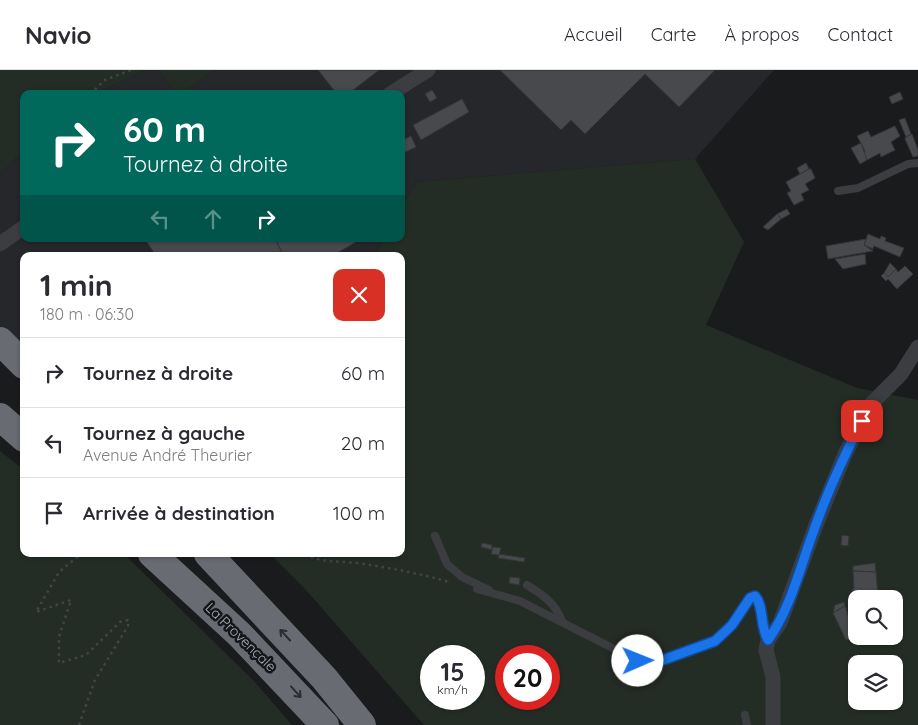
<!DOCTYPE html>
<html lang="fr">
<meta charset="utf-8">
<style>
body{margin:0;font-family:Quicksand,sans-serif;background:#f7f7f7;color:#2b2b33;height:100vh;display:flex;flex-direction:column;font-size:19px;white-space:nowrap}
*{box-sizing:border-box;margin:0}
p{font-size:16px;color:#7c7c81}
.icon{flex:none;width:28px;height:28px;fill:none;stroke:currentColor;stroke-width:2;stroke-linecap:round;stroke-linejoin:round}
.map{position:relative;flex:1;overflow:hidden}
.panel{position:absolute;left:20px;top:182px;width:385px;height:305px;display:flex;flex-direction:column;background:#fff;border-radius:10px;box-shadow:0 1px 4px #0004}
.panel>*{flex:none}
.hud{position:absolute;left:20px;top:20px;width:385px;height:152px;border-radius:10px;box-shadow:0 1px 4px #0004;background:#00695c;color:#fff;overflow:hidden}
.tools{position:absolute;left:848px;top:520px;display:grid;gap:10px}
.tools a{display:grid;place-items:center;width:55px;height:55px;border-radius:10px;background:#fff;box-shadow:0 1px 4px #0004;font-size:25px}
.speed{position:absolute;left:420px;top:575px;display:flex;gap:10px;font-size:25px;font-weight:700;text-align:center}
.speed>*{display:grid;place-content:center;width:65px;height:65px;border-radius:50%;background:#fff;box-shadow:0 1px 4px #0004;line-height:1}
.speed small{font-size:12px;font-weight:400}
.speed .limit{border:8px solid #d22;background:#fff;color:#111}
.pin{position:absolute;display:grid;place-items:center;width:42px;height:42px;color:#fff;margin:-21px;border-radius:10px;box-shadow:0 2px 8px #0006}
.me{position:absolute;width:55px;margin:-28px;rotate:89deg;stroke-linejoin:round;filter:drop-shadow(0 0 4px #0008)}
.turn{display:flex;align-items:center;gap:18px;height:105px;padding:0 20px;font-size:22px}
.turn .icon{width:65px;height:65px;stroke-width:2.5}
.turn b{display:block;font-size:35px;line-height:42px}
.lanes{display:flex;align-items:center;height:48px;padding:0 20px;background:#0003;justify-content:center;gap:25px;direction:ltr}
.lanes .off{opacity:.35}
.round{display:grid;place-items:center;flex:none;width:52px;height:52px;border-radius:10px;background:#f7f7f7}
.headline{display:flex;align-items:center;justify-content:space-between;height:85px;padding:0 20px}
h1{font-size:30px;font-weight:800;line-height:38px}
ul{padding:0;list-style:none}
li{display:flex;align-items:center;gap:15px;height:70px;padding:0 20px;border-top:1px solid #e1e1e2}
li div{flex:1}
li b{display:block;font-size:19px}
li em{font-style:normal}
header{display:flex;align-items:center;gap:30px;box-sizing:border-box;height:70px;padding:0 25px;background:#fff;border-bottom:1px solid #e1e1e2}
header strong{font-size:24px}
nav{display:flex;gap:28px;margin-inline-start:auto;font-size:18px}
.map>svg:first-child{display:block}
.built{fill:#26272a}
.green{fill:#242d25;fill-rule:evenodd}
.building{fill:#47494c;stroke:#353538}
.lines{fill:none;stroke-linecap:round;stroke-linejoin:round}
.path{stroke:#424448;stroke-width:2.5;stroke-dasharray:2.5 4;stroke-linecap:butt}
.lane{stroke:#3c3d41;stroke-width:8}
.street{stroke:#3c3d41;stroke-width:15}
.highway{stroke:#686c72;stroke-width:28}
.oneway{stroke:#2a2c2e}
.route-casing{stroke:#114b97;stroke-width:12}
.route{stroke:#1a73e8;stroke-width:9}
.labels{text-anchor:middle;stroke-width:5;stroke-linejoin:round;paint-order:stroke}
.street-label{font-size:14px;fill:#aeb3bb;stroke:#151618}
</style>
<header>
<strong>Navio</strong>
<nav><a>Accueil</a><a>Carte</a><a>À propos</a><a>Contact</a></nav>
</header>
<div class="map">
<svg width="918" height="655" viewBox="0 0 918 655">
<rect width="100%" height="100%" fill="#1a1b1d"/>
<g class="built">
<path d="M145,0H159L177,24H95Z"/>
<path d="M215,0H774L695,89L417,112L401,138V24H181Z"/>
<path d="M24,79V169H384L374,186H24V281L0,256V104Z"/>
</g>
<g class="green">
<path d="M0,0H145L95,24H24V79L0,104Z"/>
<path d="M159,0H215L181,24H177Z"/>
<path d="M695,89L744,172L706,255L857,318L918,330V655H424L306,520L270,484H401V186H374L384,169H401V138L417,112ZM856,529H894V566H856ZM431,586H474V629H431ZM506,586H549V629H506ZM856,594H894V631H856Z"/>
<path d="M0,381L24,400V484H124L254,611L292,655H0Z"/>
</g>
<g class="building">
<path d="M318,0H379L348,24H337Z"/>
<path d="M500,0H715L679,37L645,4L585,64L571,50L561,60Z"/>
<path d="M432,20L437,28L430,32L425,24Z"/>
<path d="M900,22L903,29L892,34L889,27Z"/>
<path d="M462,29L469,42L421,70L413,55Z"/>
<path d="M905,48L911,64L906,67L899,50Z"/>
<path d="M895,56L900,66L891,72L895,80L881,87L880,83L867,90L862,82L865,81L857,66L868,61L871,67Z"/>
<path d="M912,64L918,80V86L913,87L905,69L906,67Z"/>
<path d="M411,66L416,77L401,84V71Z"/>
<path d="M861,73L867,90L860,94L851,78Z"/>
<path d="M806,93L809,99L800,104L797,98Z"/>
<path d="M809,99H811L815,108L805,114L809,120L801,124L804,130L794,135L787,123L791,121L786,112Z"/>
<path d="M787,139L790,144L781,149L777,144Z"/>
<path d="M777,144L781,149L768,160L763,157Z"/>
<path d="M868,164L880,169L881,166L886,168L885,171L904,178L900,187L874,176L873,179L864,175Z"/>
<path d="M145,169H275L284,186H156Z"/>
<path d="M275,169H361L332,186H284Z"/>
<path d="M866,169L864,175L873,181L828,189L826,176Z"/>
<path d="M865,184L866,194L843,199L835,189Z"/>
<path d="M890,193L896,199L888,207L884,203Z"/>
<path d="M905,196L913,204L897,219L888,209L886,211L881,206L884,203L888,207L896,199L898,202Z"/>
<path d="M842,465L849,466L848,476L841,475Z"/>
<path d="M482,473L492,475V480L481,477Z"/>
<path d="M493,477L501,478L499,485L491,484Z"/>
<path d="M499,484L525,488L524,492L498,488Z"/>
<path d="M875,493L876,502L853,501V496Z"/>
<path d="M853,501L876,502L878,526L852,528V519H854Z"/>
<path d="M510,507L520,508L519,515L509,513Z"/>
<path d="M844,532L845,536L833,543L835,535Z"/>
<path d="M845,536L856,567L846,570L833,543Z"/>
</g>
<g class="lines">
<g class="path">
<path d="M90,24L105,10L131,0"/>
<path d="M305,484C321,493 339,491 358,493C389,498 419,503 449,512"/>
<path d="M79,655L95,610L128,556V550L120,552L86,585L59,593V567L71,530L36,542L59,502L81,484"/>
</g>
<g class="lane">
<path d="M838,121L858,118L908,94L918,93"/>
<path d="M435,466L447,494L462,507L489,520"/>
<path d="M527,515C543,525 555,533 562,551"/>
<path d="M477,519L520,531L638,591L650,593L663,590L715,571L732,555L750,528L755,526C764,536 760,557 768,570"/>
<path d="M745,645L747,655"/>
</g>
<g class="street">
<path d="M390,24L428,0"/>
<path d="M0,174L24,157"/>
<path d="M773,655V607L766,580L768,570L780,553L816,455L845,384L871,334L901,304L918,277"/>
</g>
<g class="highway">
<path d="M0,271L24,295"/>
<path d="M0,347L24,368"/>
<path d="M152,484L239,564L325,655"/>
<path d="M208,484L324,608L362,655"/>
</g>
</g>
<defs><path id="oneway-shaft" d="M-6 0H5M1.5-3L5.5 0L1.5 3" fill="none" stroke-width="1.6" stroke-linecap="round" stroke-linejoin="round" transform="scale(1.25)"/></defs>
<g class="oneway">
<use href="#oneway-shaft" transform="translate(285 565) rotate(-133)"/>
<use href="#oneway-shaft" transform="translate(296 622) rotate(48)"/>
</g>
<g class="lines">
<g class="route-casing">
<path id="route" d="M638,591L650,593L663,590L715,571L732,555L750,528L755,526C764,536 760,557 768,570C791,538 800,497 814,460C827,423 844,386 862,351"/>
</g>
<use href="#route" class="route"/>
</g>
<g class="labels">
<g class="street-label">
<text transform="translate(241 567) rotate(44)" y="5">La Provençale</text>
</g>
</g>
</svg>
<div class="tools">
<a><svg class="icon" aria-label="search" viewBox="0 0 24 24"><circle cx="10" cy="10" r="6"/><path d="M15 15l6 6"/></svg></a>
<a><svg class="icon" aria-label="layers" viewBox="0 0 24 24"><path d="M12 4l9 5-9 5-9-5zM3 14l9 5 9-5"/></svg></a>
</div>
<div class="speed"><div>15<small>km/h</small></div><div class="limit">20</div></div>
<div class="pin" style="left:862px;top:351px;background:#d93025"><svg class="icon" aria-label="arrive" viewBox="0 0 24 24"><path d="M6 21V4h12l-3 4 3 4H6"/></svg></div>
<svg class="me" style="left:638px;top:591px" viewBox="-20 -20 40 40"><circle r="19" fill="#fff"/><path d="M0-13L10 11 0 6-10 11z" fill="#1a73e8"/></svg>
<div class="hud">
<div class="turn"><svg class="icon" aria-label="right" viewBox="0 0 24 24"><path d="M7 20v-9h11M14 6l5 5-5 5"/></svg><div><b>60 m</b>Tournez à droite</div></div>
<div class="lanes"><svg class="icon off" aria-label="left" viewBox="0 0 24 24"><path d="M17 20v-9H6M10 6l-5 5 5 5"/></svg><svg class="icon off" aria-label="ahead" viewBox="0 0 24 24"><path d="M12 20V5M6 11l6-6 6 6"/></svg><svg class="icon" aria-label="right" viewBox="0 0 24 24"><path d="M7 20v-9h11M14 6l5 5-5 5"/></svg></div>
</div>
<section class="panel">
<div class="headline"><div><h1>1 min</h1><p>180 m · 06:30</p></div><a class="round" style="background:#d93025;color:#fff"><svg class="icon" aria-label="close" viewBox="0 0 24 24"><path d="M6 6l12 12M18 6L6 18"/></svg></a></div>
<ul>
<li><svg class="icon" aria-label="right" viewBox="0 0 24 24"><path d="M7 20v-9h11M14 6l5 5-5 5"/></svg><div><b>Tournez à droite</b></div><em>60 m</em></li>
<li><svg class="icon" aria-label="left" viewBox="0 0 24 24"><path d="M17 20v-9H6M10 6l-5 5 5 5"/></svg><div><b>Tournez à gauche</b><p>Avenue André Theurier</p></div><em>20 m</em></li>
<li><svg class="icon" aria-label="arrive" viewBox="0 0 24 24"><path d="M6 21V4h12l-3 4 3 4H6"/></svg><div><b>Arrivée à destination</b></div><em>100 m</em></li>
</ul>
</section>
</div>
